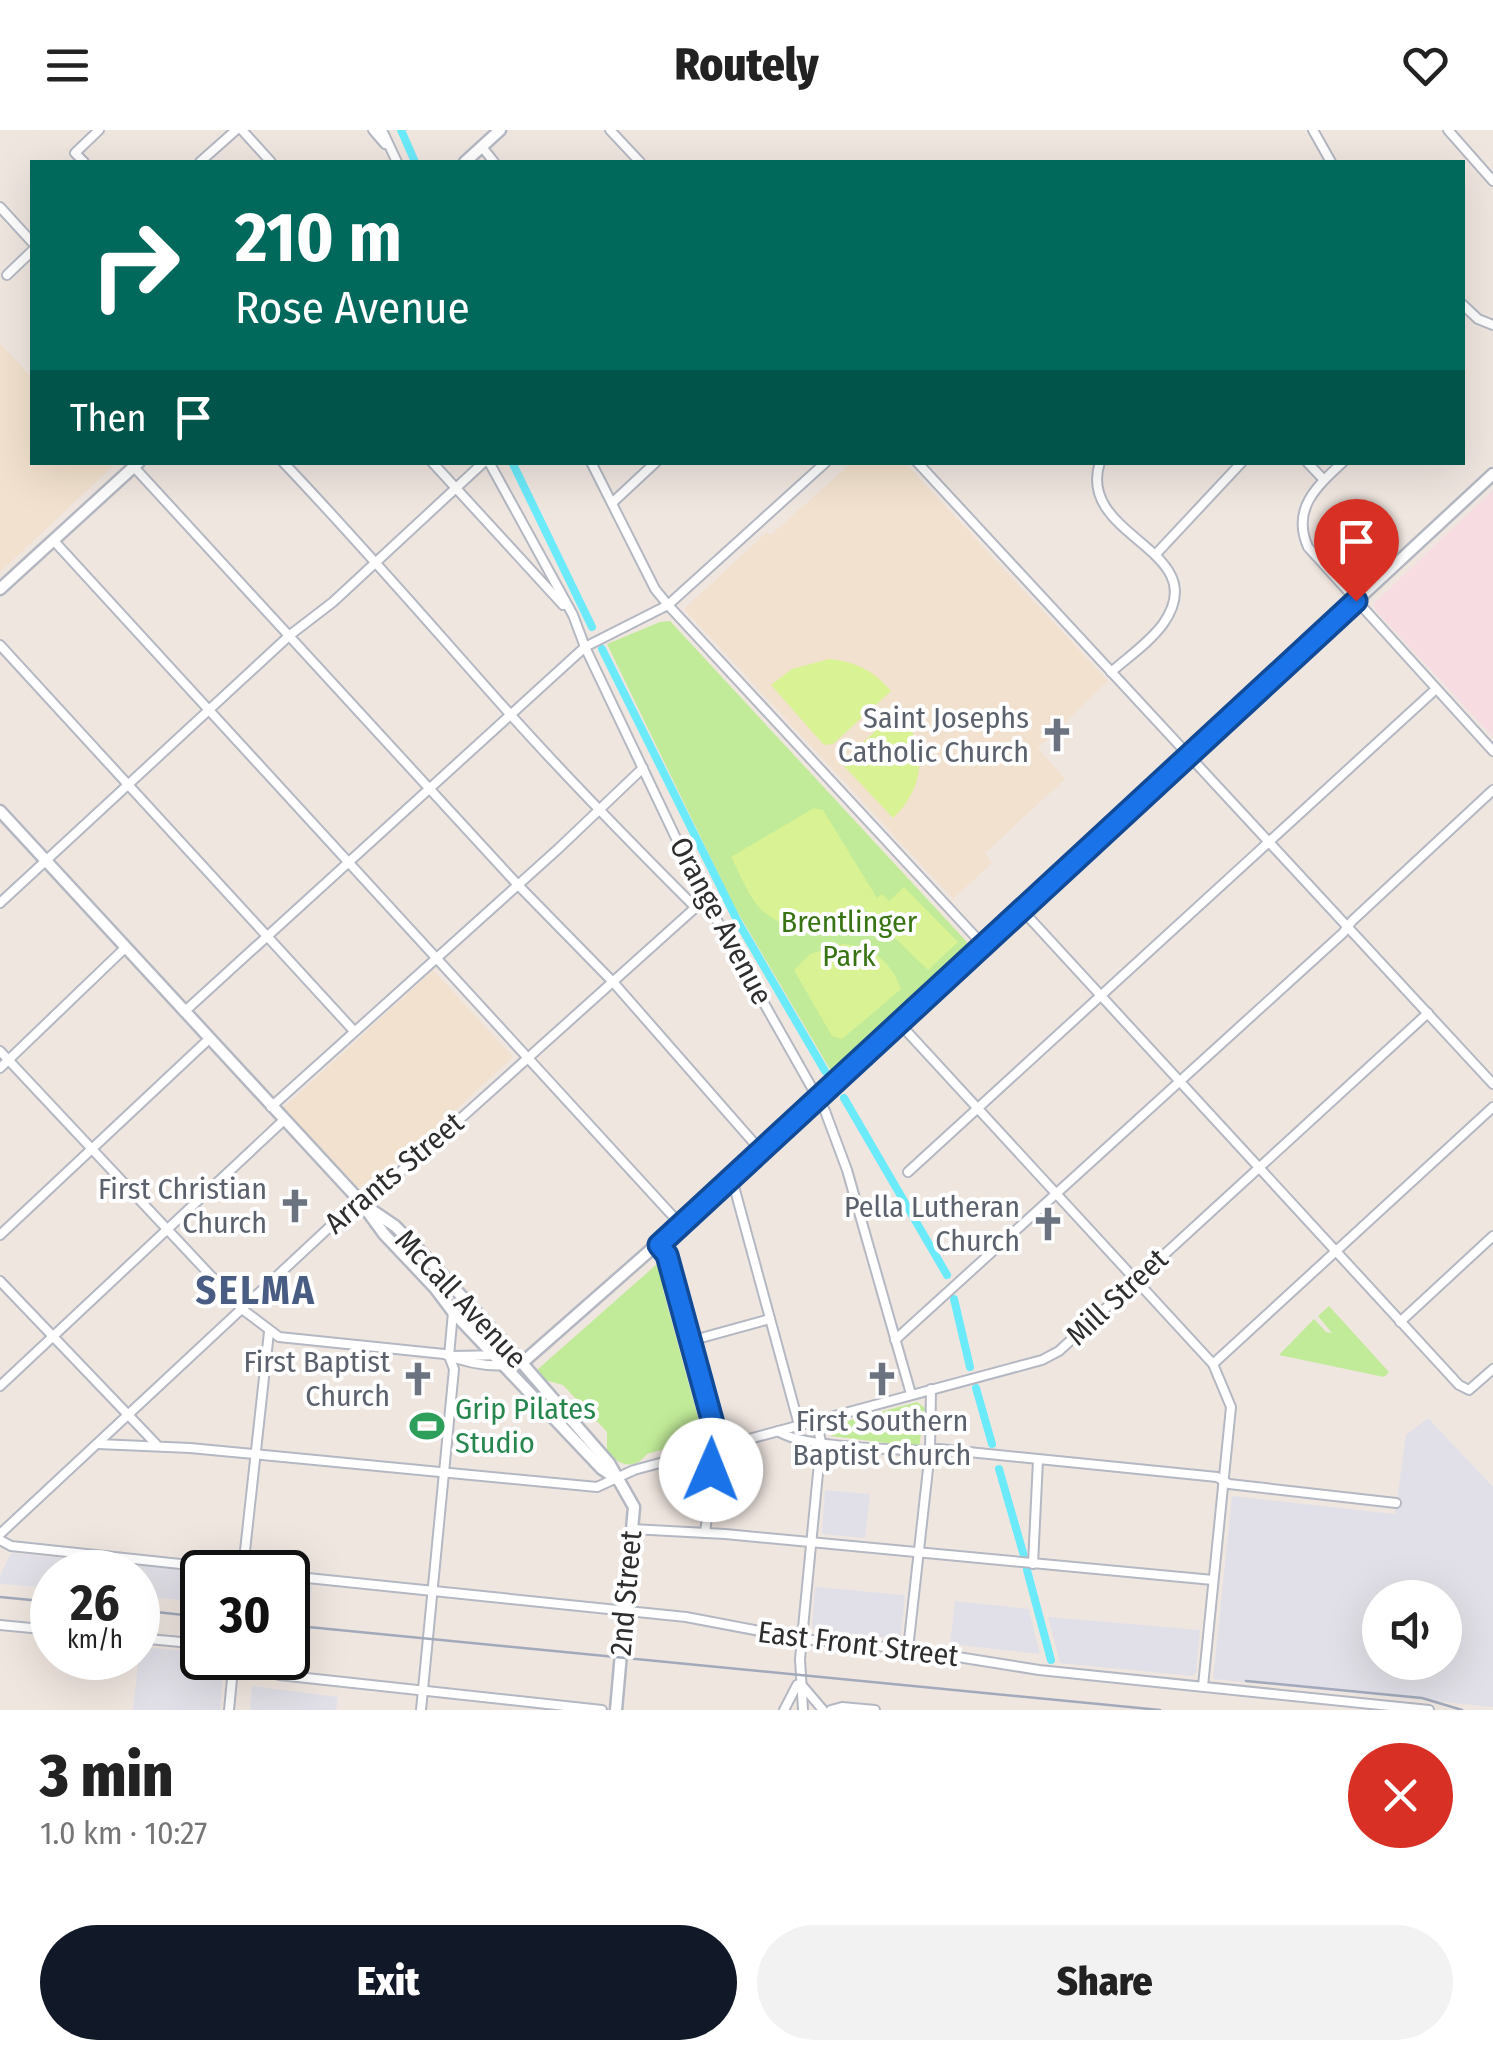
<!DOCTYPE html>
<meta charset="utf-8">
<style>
body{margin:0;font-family:"Fira Sans Condensed",sans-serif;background:#f2f2f2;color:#222;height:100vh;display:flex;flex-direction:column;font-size:38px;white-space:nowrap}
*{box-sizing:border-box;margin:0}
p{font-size:32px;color:#767676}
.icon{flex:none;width:55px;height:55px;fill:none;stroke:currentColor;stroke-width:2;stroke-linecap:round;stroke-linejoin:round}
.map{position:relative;height:1580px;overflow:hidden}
.drawer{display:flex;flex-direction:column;background:#fff;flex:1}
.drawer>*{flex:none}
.hud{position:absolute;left:30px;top:30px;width:1435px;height:305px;border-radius:0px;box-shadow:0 10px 40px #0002;background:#00695c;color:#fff;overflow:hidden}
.controls{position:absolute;left:1362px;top:1450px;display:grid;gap:20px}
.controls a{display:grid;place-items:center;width:100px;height:100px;border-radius:50%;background:#fff;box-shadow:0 10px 40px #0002;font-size:50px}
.speed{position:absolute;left:30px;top:1420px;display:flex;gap:20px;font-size:50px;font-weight:700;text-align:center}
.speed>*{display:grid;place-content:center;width:130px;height:130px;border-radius:50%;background:#fff;box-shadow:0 10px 40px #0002;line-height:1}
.speed small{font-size:25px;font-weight:400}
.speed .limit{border:5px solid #111;border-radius:15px;background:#fff;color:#111}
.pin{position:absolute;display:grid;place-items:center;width:85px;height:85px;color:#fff;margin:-102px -42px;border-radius:50% 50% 50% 0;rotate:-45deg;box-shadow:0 0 10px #0007}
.pin .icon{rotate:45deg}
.me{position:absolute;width:110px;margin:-55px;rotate:1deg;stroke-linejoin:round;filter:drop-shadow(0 0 8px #0008)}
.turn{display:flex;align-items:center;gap:35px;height:210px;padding:0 40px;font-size:45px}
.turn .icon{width:130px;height:130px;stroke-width:2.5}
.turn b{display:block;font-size:70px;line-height:85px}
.then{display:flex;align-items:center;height:95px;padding:0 40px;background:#0003;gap:20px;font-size:38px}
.round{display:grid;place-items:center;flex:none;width:105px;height:105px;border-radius:52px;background:#f2f2f2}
.summary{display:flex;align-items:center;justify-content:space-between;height:170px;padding:0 40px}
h1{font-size:60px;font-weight:800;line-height:75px}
.button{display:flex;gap:20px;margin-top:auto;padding:20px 40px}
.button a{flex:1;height:115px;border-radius:60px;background:#111827;color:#fff;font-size:40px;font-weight:800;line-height:115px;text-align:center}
.button a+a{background:#f2f2f2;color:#222}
header{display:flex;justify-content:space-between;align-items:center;height:130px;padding:0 40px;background:#fff;font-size:45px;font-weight:800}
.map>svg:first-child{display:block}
.industrial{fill:#e1e0e8;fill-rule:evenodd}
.education{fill:#f2e1ce}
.medical{fill:#f7dde2}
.green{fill:#c1eb98}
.pitch{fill:#d9f293}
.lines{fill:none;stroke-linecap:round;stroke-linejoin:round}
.canal{stroke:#6beafa;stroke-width:8}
.street-casing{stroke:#b4b8c2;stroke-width:12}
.secondary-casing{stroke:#b4b8c2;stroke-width:15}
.street{stroke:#fff;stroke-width:8}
.secondary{stroke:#fff;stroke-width:10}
.rail{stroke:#a1a9ba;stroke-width:2.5}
.route-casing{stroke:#114b97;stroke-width:25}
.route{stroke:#1a73e8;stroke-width:18}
.labels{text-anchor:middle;stroke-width:8;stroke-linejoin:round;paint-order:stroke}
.worship-label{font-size:30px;fill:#5b616d;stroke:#fff;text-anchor:end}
.street-label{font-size:30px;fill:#2e2e2e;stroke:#fff}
.park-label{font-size:30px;fill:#387414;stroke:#fff}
.leisure-label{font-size:30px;fill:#27864d;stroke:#fff;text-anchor:start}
.district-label{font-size:40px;font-weight:bold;letter-spacing:2.5px;fill:#495d84;stroke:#fff}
</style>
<header><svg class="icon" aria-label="menu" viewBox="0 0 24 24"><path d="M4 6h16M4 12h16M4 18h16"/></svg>Routely<svg class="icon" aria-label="heart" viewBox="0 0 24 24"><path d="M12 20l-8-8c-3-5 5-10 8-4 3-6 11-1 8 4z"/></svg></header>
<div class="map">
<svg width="1493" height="1580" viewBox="0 0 1493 1580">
<rect width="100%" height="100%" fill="#f0e6e0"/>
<g class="industrial">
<path d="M1428,1288L1493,1357V1577L1213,1549L1232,1366L1395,1384L1406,1305ZM1380,1468H1445V1532H1380Z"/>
<path d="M825,1360L870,1364L865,1408L822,1404Z"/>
<path d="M11,1423L207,1442H202V1472L138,1466V1442H52V1458L0,1454V1446Z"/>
<path d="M288,1453L312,1456L309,1484L288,1482Z"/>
<path d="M815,1457L905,1465L901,1506L898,1509L812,1499Z"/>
<path d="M955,1471L1029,1479L1040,1524L950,1514Z"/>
<path d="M1048,1487L1200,1500L1196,1543L1192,1546L1060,1533Z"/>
<path d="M140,1517L200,1522L202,1528H213L212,1535L224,1537L220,1580H133Z"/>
<path d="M252,1556L338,1567L336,1580H250Z"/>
</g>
<g class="education">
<path d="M0,213L32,248V332H110L113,336L0,442Z"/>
<path d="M851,333H905L1108,551L1038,618L1065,649L985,723L992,733L953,769L684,479L767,402L771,405Z"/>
<path d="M433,840L513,927L376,1053L367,1058L357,1057L283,978Z"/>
</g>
<path class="medical" d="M1493,360V607L1376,481L1373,474Z"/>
<g class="green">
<path d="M670,491L967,812V818L831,941L734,776L607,514L660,492Z"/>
<path d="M657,1134L663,1138L667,1154L663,1160L701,1299L710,1308L707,1313L698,1310L647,1324C634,1341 619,1335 607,1322V1302L563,1255L541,1249L537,1240Z"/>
<path d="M1329,1176L1389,1242L1384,1247L1279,1225L1314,1189L1326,1202L1332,1203L1318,1186Z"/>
<path d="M917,1272L925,1278L919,1317L831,1306L832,1295Z"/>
</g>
<g class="pitch">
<path d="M829,529C854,531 874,541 891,561L833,614L824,615L771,555L792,539Z"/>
<path d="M897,581C929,613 926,657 893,688L844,636V630Z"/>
<path d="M814,678L823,680L877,768L882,764L889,771L904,757L958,812L928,840L866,780C835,797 792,808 763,781C749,769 740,743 731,727Z"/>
<path d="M842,814C871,816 891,831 901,859L842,909L832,906L794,840L810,824Z"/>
</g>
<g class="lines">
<g class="canal">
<path d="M401,0L415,32"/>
<path d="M512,332L592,497"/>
<path d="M602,519L738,792L825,941"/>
<path d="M844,968L947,1145"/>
<path d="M954,1169L970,1237"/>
<path d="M976,1258L992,1314"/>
<path d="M999,1339L1024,1426"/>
<path d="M1027,1440L1051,1530"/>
</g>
<g class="street-casing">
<g id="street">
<path d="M242,0L271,32"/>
<path d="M373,0L385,14"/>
<path d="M382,0L397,32"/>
<path d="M610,0L640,32"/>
<path d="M1313,0L1331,32"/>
<path d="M1448,0L1493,51"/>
<path d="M482,17L494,32"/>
<path d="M84,32L75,23L99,0"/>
<path d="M200,32L236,0"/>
<path d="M0,77L32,112"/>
<path d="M7,145L32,121"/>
<path d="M1462,174L1478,189L1493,195"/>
<path d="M283,332C361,414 434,499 509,583C569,650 632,714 695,777"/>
<path d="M432,332L563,475"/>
<path d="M489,332L573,485L585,517L705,769L825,981L847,1040L911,1264"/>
<path d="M591,332L655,459L668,475L984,816"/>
<path d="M917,332L1493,954"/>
<path d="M1100,332C1075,408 1216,419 1163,494C1149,513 1128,527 1111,542"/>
<path d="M1307,332L1324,350"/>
<path d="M1343,332C1317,356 1291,379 1308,417L1493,621"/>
<path d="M134,337L517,754L613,852L762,1022"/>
<path d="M612,373L656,332"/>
<path d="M54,411L681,1095"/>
<path d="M1156,424L1242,332"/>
<path d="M0,515L354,901"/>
<path d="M0,773L290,505L333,472L484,332"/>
<path d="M1023,781L1459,1255L1469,1260L1493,1239"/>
<path d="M184,882L585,517L668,475L826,332"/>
<path d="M900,894L1213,1234L1231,1277L1203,1556"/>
<path d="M0,921L242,1179L279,1207L444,1224C469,1234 495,1239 522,1233"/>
<path d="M0,938L125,818"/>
<path d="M271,977L558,719L643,638"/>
<path d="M908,1042L1436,559"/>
<path d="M732,1049L799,1295"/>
<path d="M0,1105L209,909"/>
<path d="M659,1115L667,1125L717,1308L705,1403"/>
<path d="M0,1151L156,1314"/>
<path d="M1400,1192L1493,1106"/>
<path d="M895,1210L1343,803L1352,791L1493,660"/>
<path d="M690,1211L770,1189"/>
<path d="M450,1226L515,1225"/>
<path d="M1213,1234L1493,977"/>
<path d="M0,1256L284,990"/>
<path d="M778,1301C798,1317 893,1319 923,1321L939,1319L1217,1347L1229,1354L1396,1373"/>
<path d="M98,1314L190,1318L597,1357L634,1340L1042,1230L1059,1221L1428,883"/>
<path d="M632,1399L725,1404L1213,1450"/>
<path d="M0,1404L350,1078L376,1063L431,1015L705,769"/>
<path d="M0,1410L11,1416L256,1442"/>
<path d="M1033,1434L1038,1330"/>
<path d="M243,1439L269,1202"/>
<path d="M288,1446L686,1487L802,1509L908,1519L1039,1540L1429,1580"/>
<path d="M0,1495L52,1500"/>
<path d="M138,1508L202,1514"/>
<path d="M908,1519L930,1321L931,1259"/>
<path d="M241,1528L279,1545L602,1580"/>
<path d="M800,1553L823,1580"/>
<path d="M229,1580L234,1528"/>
<path d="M421,1580L454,1239L449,1226L453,1182"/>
<path d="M784,1580L797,1555"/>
<path d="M803,1580L800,1529L821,1312L816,1290"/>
<path d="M831,1580L842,1577L875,1580"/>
</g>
</g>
<g class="secondary-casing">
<g id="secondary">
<path d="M465,32L500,0"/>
<path d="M0,459L139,332"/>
<path d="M0,681L360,1071L384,1104L435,1158L453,1182L602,1339L618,1350"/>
<path d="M370,1079L395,1096L426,1127L515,1225L609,1333L634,1377L616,1580"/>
<path d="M522,1233L762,1022L1493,344"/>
</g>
</g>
<use href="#street" class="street"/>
<use href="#secondary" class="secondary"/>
<g class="rail">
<path d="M0,1467L52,1472"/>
<path d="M138,1480L202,1487"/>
<path d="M288,1495L1160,1580"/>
<path d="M1246,1551L1422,1568L1462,1580"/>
</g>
</g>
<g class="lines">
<g class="route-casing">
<path id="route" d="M711,1340L717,1308L667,1125L659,1115L1356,471"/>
</g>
<use href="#route" class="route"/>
</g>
<defs>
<g id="church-bare" transform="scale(2.7)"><path d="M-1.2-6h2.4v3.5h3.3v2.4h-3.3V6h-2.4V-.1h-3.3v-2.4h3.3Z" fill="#6b7280" stroke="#fff" stroke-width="2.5" paint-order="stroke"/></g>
<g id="stadium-bare" transform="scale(2.7)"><path d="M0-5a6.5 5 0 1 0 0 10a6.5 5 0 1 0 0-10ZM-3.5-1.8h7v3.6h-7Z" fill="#2e9e5b" stroke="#fff" stroke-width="2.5" paint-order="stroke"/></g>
</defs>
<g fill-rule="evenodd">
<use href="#church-bare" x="1057" y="605"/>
<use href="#church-bare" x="295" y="1076"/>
<use href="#church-bare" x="1048" y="1094"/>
<use href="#church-bare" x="418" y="1249"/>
<use href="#church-bare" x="882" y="1249"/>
<use href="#stadium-bare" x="427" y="1296"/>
</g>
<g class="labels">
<g class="worship-label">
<text x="1029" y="598">Saint Josephs<tspan x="1029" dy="34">Catholic Church</tspan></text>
<text x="267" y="1069">First Christian<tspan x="267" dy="34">Church</tspan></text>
<text x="1020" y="1087">Pella Lutheran<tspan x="1020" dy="34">Church</tspan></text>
<text x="390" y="1242">First Baptist<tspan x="390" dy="34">Church</tspan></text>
<text x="882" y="1301" text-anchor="middle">First Southern<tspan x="882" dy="34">Baptist Church</tspan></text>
</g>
<g class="street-label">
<text transform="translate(721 791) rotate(62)" y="10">Orange Avenue</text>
<text transform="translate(394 1043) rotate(-40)" y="10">Arrants Street</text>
<text transform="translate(1117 1167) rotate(-43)" y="10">Mill Street</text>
<text transform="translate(461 1169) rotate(47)" y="10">McCall Avenue</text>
<text transform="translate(626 1463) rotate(-85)" y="10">2nd Street</text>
<text transform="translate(858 1514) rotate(7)" y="10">East Front Street</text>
</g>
<g class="park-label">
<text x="849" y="802">Brentlinger<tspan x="849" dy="34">Park</tspan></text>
</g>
<g class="leisure-label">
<text x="455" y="1289">Grip Pilates<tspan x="455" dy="34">Studio</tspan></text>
</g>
<g class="district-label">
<text x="256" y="1174">SELMA</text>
</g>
</g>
</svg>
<div class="controls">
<a><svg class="icon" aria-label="sound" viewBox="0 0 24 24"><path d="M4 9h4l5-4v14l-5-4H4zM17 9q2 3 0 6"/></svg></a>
</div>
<div class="speed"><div>26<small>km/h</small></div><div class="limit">30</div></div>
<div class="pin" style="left:1356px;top:471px;background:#d93025"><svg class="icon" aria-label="arrive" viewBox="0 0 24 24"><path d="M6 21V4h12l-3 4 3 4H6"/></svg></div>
<svg class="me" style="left:711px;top:1340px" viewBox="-20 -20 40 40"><circle r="19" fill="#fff"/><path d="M0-13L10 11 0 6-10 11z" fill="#1a73e8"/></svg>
<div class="hud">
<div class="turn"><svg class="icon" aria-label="right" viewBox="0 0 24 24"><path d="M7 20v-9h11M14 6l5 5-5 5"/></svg><div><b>210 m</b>Rose Avenue</div></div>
<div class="then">Then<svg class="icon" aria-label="arrive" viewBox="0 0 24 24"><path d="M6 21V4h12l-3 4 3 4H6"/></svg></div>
</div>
</div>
<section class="drawer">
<div class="summary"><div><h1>3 min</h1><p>1.0 km · 10:27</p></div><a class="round" style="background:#d93025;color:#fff"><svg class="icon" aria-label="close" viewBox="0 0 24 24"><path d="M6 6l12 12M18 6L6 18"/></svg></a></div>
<div class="button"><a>Exit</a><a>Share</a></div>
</section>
